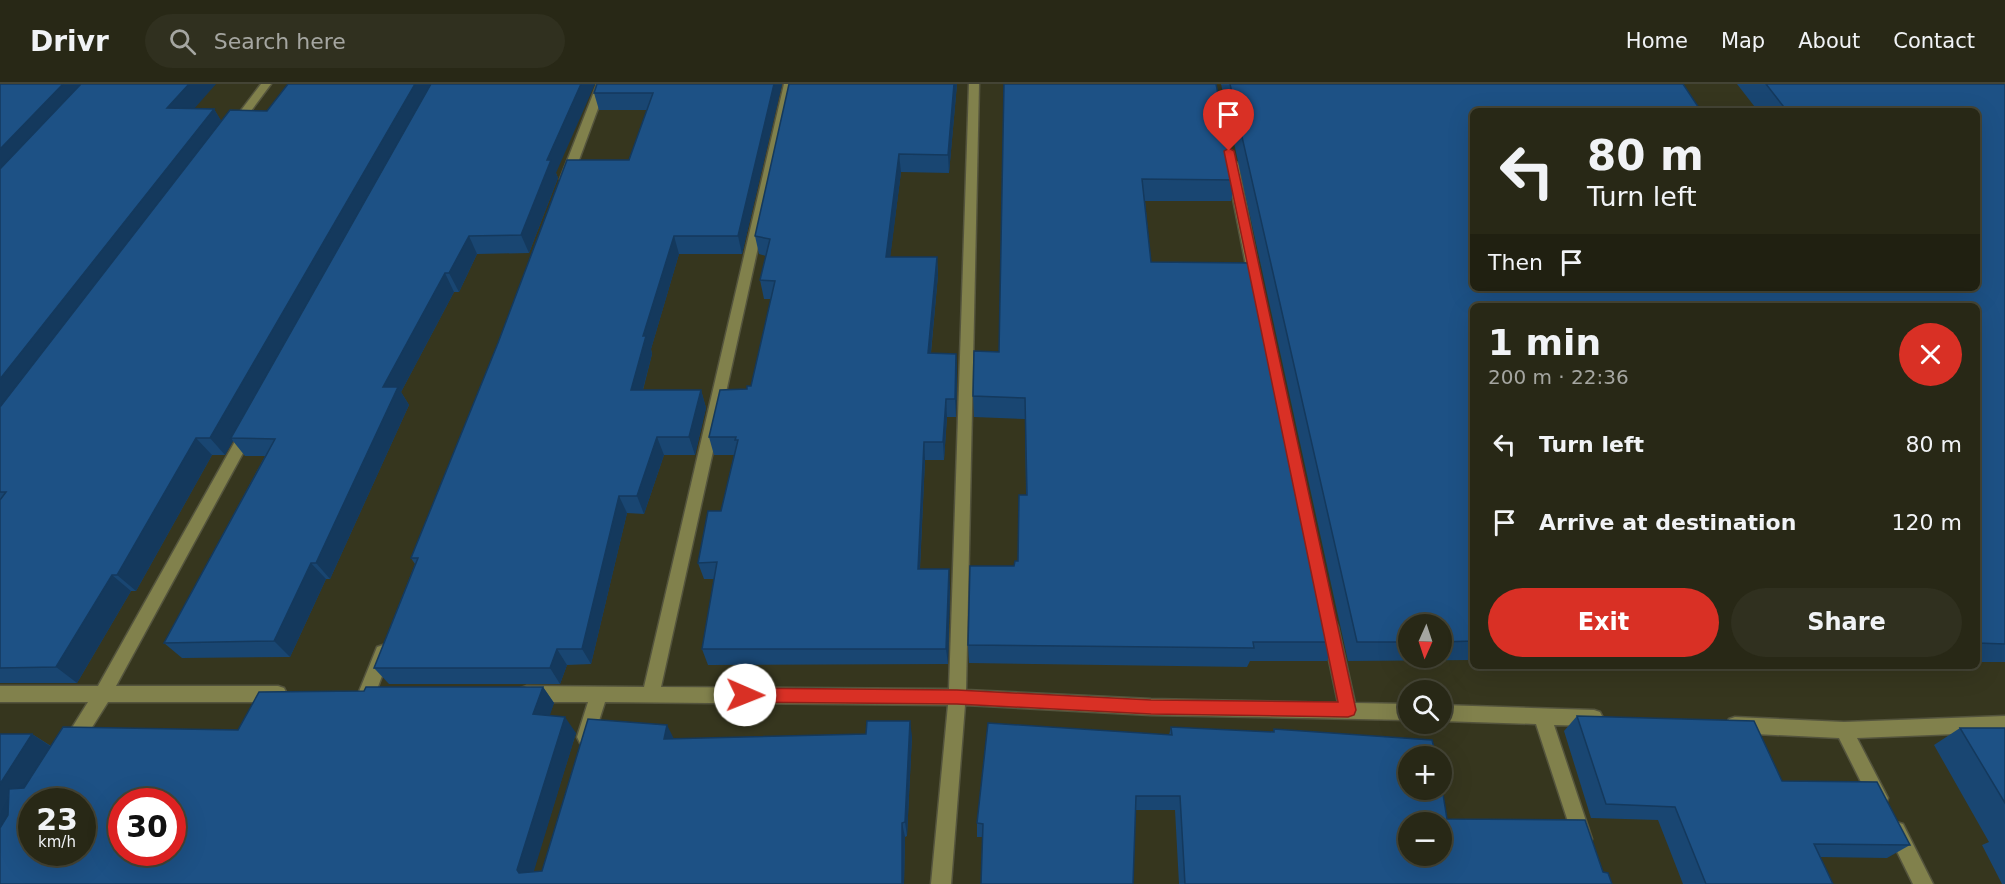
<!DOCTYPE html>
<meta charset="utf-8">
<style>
body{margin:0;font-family:"DejaVu Sans",sans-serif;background:#30301f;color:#f1f3f6;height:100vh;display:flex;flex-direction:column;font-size:22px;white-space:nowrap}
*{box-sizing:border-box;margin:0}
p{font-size:20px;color:#a5a6a1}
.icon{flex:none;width:33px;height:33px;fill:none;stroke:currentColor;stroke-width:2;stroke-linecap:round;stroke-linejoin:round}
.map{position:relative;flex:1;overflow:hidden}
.details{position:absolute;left:1470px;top:219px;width:510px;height:366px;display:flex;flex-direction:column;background:#282816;border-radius:9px;box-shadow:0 6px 24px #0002,0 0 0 2px #444435}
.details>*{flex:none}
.hud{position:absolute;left:1470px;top:24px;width:510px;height:183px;border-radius:9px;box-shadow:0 6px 24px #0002,0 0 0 2px #444435;background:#282816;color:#f1f3f6;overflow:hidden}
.needle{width:39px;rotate:183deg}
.buttons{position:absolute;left:1398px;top:530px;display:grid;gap:12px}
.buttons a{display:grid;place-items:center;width:54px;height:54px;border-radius:50%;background:#282816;box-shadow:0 6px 24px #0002,0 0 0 2px #444435;font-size:30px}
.speed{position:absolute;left:18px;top:704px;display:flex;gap:12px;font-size:30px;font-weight:700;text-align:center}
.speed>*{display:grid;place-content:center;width:78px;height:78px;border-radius:50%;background:#282816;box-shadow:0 6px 24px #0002,0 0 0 2px #444435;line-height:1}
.speed small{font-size:15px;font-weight:400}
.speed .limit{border:9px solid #d22;background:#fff;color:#111}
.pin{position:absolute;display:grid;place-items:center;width:51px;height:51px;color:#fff;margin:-62px -26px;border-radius:50% 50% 50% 0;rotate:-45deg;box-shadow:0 0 6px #0007}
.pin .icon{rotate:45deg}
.me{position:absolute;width:66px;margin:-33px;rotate:91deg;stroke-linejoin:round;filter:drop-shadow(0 0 4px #0008)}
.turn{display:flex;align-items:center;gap:21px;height:126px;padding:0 18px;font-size:27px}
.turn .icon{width:78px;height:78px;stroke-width:2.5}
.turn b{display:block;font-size:42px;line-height:51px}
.then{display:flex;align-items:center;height:57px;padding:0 18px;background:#0003;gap:12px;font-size:22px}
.round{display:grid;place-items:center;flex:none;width:63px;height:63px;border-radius:32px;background:#30301f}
.headline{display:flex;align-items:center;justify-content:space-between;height:102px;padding:0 18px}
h1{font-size:36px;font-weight:800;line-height:45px}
.button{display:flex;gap:12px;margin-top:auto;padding:12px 18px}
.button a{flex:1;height:69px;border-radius:36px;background:#d93025;color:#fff;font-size:24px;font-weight:800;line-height:69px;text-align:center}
.button a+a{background:#30301f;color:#f1f3f6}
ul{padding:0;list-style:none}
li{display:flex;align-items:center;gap:18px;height:78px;padding:0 18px}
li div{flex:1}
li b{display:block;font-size:22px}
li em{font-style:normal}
header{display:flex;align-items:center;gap:36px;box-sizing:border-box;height:84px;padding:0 30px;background:#282816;border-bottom:2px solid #444435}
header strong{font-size:28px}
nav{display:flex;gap:33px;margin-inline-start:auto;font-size:21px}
.search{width:420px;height:54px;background:#30301f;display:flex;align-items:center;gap:15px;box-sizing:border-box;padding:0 21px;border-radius:33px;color:#a5a6a1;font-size:22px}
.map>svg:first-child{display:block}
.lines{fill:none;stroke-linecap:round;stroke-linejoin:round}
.minor-casing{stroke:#54543d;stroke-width:3}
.minor{fill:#81814c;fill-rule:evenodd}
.wall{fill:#194672;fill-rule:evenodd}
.shaded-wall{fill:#14395d}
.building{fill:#1d5185;stroke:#14395d;stroke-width:1.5;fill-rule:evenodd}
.route{fill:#d93025;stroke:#8d1f18;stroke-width:1.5}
</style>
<header>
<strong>Drivr</strong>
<div class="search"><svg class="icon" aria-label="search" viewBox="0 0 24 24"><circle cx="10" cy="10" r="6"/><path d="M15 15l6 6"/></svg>Search here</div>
<nav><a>Home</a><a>Map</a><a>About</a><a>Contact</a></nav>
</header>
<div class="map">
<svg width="2005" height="800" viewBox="0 0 2005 800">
<rect width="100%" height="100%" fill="#36361e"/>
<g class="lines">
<g class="minor-casing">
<g id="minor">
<path d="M261,0H271L239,43H231L230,41Z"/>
<path d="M597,0H607L572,95L570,97H562L560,95Z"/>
<path d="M784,0H794L661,603L949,605L969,0H979L966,606L1151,615L1338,619L1322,543L1324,538L1330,536L1336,538L1338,543L1355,619L1408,620V636L1151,631L965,621L951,800H931L948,621L605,618L592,659L586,661L580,659L577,653L588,618H527L521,616L518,610L521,604L527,602L644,603Z"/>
<path d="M1232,76L1238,79L1261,197L1255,201L1249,197L1226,79Z"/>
<path d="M248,342L255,347L116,602H278L284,604L287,610L284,616L278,618H108L77,667L71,669L65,667L62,661L65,655L88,618H0V602H98L243,343Z"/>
<path d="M383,561L389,563L391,568L373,616L367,618L361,616L358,610L377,563Z"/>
<path d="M1442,621L1594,626L1600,628L1603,634L1600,640L1594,642L1554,641L1592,755L1590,762L1583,764L1576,762L1536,640L1442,637Z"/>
<path d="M2005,632V648L1857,654L1888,714L1886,720L1879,723L1872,720L1839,654L1735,649L1729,647L1726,641L1729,635L1735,633L1844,638Z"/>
<path d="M1896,738L1903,740L1933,800H1913L1887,747L1889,740Z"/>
</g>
</g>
<use href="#minor" class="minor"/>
</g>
<g class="wall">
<path d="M0,0L194,25H214L221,37L556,89L558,94L529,169L477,170L459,208H454L401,308L409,321L330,495H326L290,573L182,574L164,559L265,372H245L233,357L225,371H212L136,507H131L77,599H0Z"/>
<path d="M782,0L742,170H679L651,265L652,270L643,306H701L706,324L695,371H664L644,430L627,429L591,580L567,581L560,600H389L374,584L415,480L411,474L629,76L647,26H599L594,9Z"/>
<path d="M957,0L949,89L901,88L890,173H937L938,191L931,269L956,270L957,288L956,333H947L944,376H925L920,485L950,502L948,580L708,581L702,565L714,495H704L698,479L721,427L734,371H714L709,353L747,305L751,302L771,215H764L760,196L766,172L759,170L755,152Z"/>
<path d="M1004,0L1236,96L1231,117H1145L1151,178L1336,558L1327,577H1250L1247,583L969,579L968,561L1018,477L1026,411L1025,335L974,333L973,312L999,268Z"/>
<path d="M1221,0H1683L1473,204L1977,27H1758L1737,0H2005V578H1977V222H1473V576L1348,577ZM1408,540H1442V573H1408Z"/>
<path d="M543,603L554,619L549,632L576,649L533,788L542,787L674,655L912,652L907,752L905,753L904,800H0L32,650L51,662L238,646L364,607Z"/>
<path d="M1577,632L1782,697L1910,761L1887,774L1820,773L1833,800H1683L1658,736L1591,734L1564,647Z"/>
<path d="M1171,643L1273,648L1274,645L1447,735L1603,788L1612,800H1179L1175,726H1136L983,753H977V739L1169,651Z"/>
<path d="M1960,644H2005V800H2002L1982,761L1989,758L1934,661Z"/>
</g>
<g class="shaded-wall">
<path d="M63,0H93L0,99V65Z"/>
<path d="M189,0H216L179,42L167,24Z"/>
<path d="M415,0H433L231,354L233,357L225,371L210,354Z"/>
<path d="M581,0H595L556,89L558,94L529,169L521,151L547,76Z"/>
<path d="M774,0H782L742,170L738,152Z"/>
<path d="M954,0H957L949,89L948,71Z"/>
<path d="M214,25L225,43L0,336V295Z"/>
<path d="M899,70L901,88L888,191L886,173Z"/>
<path d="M469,152L477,170L459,208L449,189Z"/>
<path d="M674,152L679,170L651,265L652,270L638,324L631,306L643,252Z"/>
<path d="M937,173L938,191L929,287L928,269Z"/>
<path d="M445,189L454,208L401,308L409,321L330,495L316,479L383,303Z"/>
<path d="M956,270L957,288L956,333L955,315Z"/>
<path d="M701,306L706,324L695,371L689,353Z"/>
<path d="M946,315L947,333L944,376L943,358Z"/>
<path d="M657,353L664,371L644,430L637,412Z"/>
<path d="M196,354L212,371L136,507L117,491Z"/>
<path d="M924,358L925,376L919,502L918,485Z"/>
<path d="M619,412L627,429L591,580L582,565Z"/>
<path d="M311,479L326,495L290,573L274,557Z"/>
<path d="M949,485L950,502L948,580L946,565Z"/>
<path d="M112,491L131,507L77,599L56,583Z"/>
<path d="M557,565L567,581L560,600L550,584Z"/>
<path d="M543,603L554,619L545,646L533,630Z"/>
<path d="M565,633L576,649L530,800L517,786Z"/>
<path d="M910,637L912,652L907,752L905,738Z"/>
<path d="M667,641L675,657L664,655Z"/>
<path d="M32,650L56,666L0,756V700Z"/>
<path d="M902,739L905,753L904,800H902Z"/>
</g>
<g class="building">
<path d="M0,0H63L0,65Z"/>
<path d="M81,0H189L167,24L214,25L0,295V85Z"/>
<path d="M288,0H415L210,354H196L117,491H112L56,583L0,584V416L6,408H0V323L230,26L267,27Z"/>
<path d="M431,0H581L547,76H551L521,151L469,152L449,189H445L383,303H398L316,479H311L274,557L164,559L275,355L231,354Z"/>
<path d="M597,0H774L738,152H674L643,252H646L631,306H701L689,353H657L637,412H619L582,565H557L550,584H374L418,474H411L498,259L567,76H629L653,9H594Z"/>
<path d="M789,0H954L948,71L899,70L886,173H937L928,269L956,270L955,315H946L943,358H924L918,485H949L946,565H702L717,478L698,479L708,427H721L738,356H735L736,353H709L720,306L747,305V302H751L775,197L760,196L770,155L755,152Z"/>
<path d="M1004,0H1216L1236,96L1142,95L1151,178L1252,179L1336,558H1253L1254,564L968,561L970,482H1014L1015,477H1018L1019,411H1027L1025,314L973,312L974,267L999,268Z"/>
<path d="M1230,0H1683L1701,27H1473V204H1977V27H1787L1766,0H2005V560L1977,559V222H1473V557L1442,558V540H1408V558H1357Z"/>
<path d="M366,603H543L533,630L565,633L517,786L519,789L542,787L588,635L667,641L664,655L866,650L867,637H910L905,738L902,739V800H0V744L8,731L9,705L24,704L63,643L238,646L259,608L364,607ZM32,717H82V768H32ZM122,717H172V768H122Z"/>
<path d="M1577,632L1754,637L1782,697L1877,698L1910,761L1814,760L1833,800H1706L1675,723L1606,720Z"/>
<path d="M988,639L1172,651L1171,643L1274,648V645L1432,656L1436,672H1408V705H1442V704L1447,735L1585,736L1603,788L1608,789L1612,800H1185L1180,712H1136L1133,800H981L983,740L977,739ZM1408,738H1442V771H1408Z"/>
<path d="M1960,644H2005V719Z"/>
<path d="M0,650H32L0,700Z"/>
</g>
<path class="route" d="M1229,64L1234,67L1356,626L1354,631L1348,633L1151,630L957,620L745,618L740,616L737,611L740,606L745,604L957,606L1151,616L1338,618L1224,67Z"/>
</svg>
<div class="buttons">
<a><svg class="needle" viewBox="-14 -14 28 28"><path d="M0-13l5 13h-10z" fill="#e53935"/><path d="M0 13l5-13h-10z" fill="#a5a6a1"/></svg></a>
<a><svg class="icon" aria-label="search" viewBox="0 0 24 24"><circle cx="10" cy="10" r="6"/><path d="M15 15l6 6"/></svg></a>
<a>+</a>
<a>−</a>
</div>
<div class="speed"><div>23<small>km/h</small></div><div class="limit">30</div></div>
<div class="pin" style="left:1229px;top:67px;background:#d93025"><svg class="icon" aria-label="arrive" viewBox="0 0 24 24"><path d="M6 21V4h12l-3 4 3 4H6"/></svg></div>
<svg class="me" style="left:745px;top:611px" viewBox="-20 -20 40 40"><circle r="19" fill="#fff"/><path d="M0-13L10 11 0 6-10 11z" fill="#d93025"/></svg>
<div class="hud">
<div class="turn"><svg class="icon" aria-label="left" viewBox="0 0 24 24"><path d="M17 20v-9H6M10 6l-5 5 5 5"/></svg><div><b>80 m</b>Turn left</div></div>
<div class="then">Then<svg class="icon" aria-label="arrive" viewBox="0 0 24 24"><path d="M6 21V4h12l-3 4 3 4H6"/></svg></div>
</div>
<section class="details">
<div class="headline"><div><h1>1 min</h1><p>200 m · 22:36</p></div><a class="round" style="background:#d93025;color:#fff"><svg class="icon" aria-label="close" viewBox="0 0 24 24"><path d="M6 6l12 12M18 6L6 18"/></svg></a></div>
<ul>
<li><svg class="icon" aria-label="left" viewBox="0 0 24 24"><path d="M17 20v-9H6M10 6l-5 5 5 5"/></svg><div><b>Turn left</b></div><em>80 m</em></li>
<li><svg class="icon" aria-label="arrive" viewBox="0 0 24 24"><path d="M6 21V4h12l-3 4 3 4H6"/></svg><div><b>Arrive at destination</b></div><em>120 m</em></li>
</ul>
<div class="button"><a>Exit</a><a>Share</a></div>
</section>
</div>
